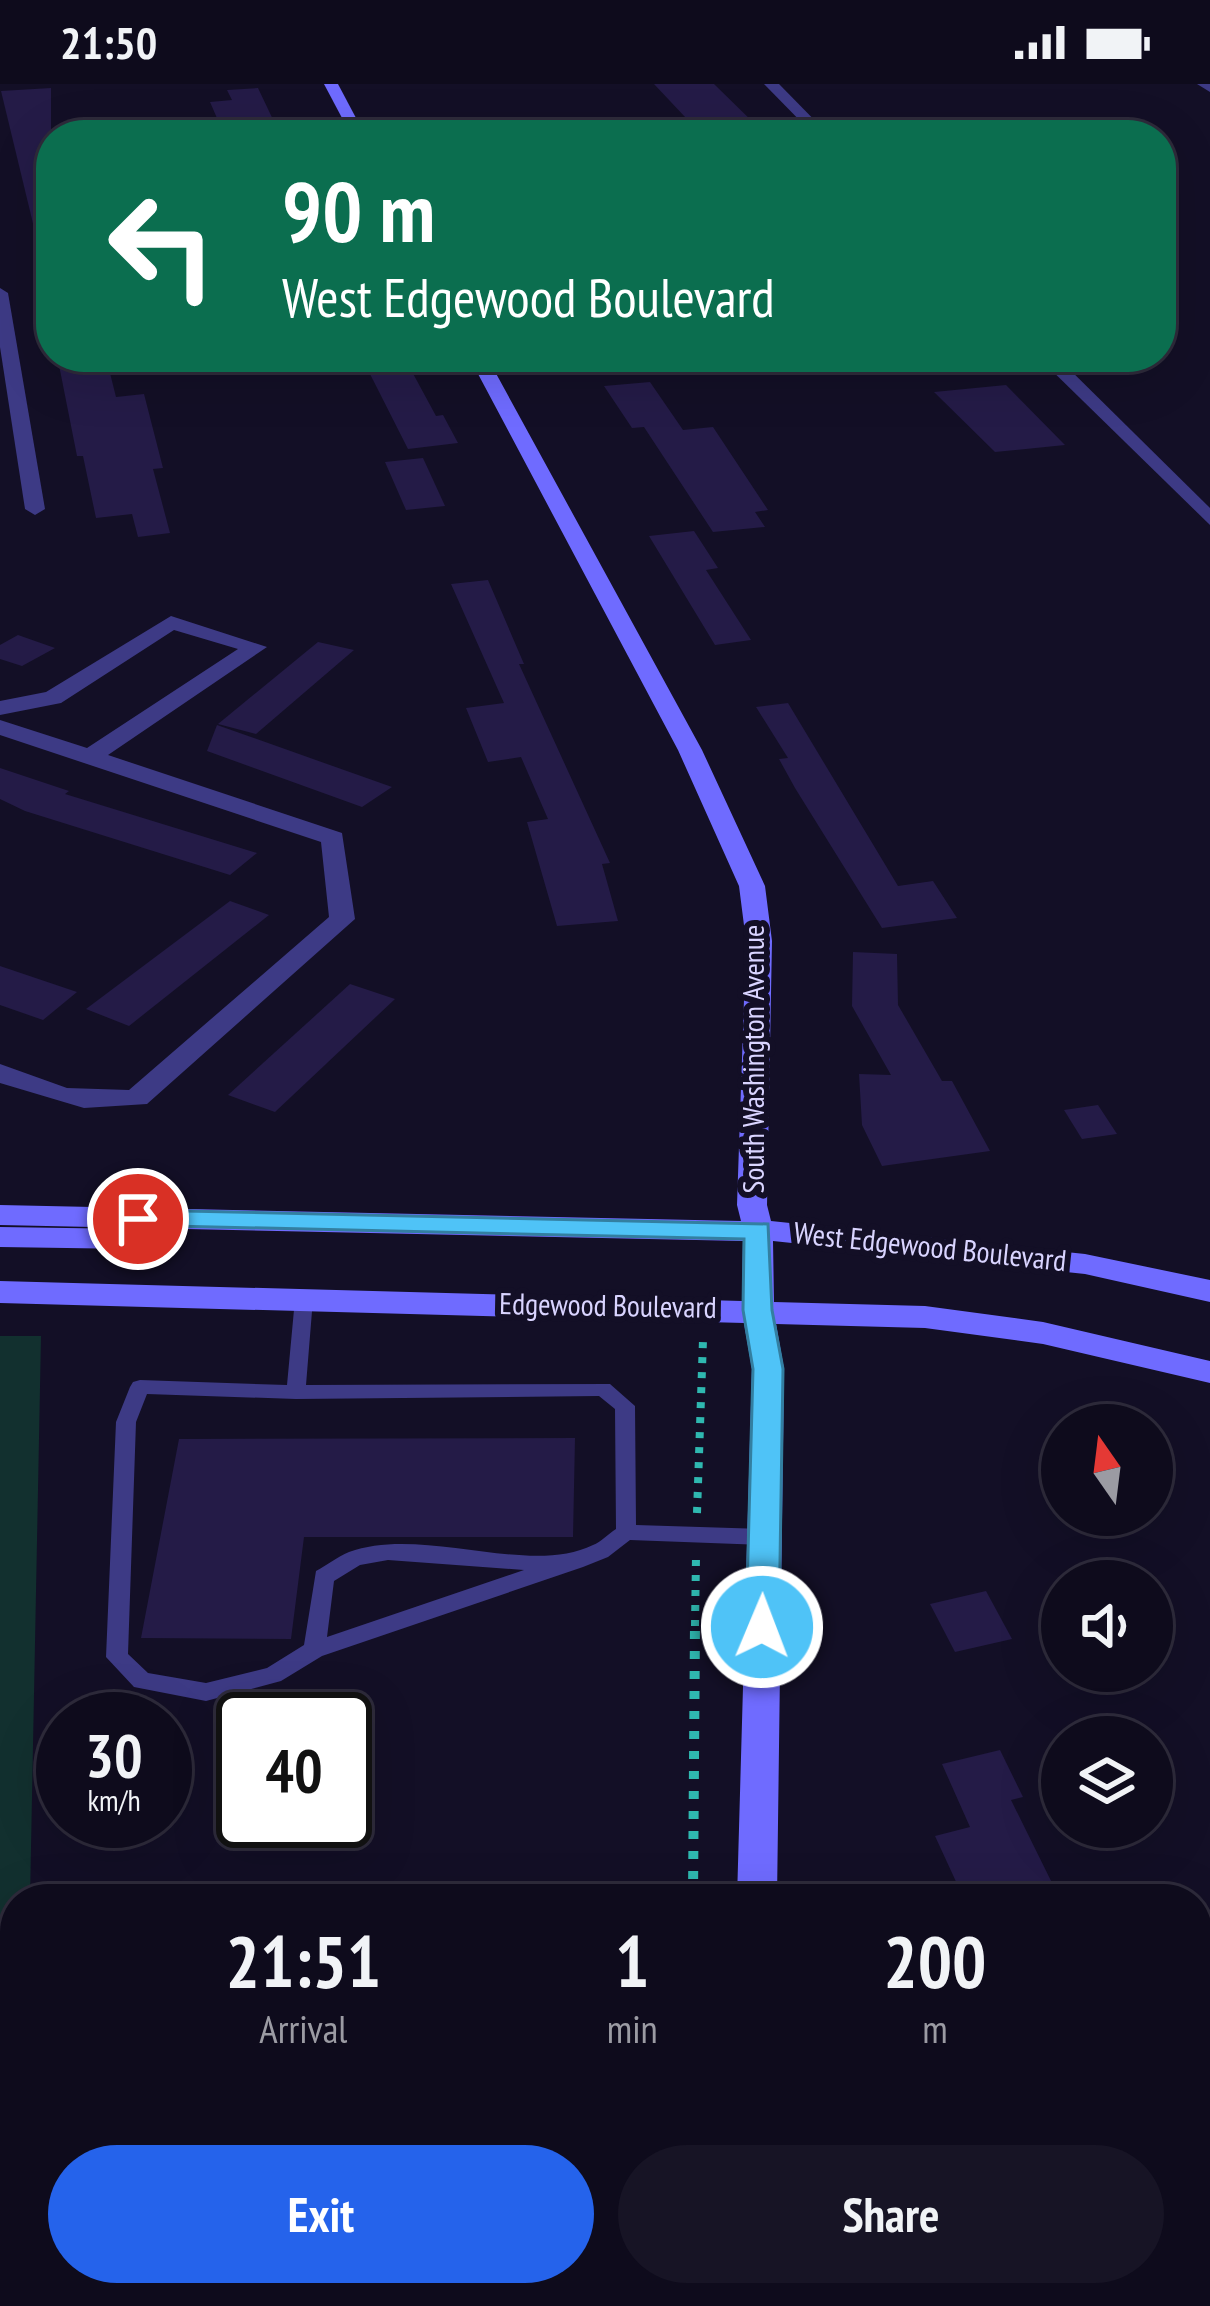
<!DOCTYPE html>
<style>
body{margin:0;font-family:"PT Sans Narrow",sans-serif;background:#171425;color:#f1f3f6;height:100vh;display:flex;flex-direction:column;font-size:45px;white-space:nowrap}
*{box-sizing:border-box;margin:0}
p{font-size:39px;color:#9b9ba3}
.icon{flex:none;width:66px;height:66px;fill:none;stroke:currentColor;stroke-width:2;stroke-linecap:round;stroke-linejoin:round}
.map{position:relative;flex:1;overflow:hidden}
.drawer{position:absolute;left:0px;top:1800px;width:1212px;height:423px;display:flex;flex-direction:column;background:#0e0b1c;border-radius:48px 48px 0 0;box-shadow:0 12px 48px #0002,0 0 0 3px #2e2b3b}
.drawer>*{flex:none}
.banner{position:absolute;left:36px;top:36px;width:1140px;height:252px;border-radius:48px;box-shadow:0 12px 48px #0002,0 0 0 3px #2e2b3b;background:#0b6e4f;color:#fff;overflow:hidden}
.needle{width:78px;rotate:346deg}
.buttons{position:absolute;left:1041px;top:1320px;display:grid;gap:24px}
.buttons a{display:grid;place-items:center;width:132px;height:132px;border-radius:50%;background:#0e0b1c;box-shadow:0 12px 48px #0002,0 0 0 3px #2e2b3b;font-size:60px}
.speed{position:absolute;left:36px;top:1608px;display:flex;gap:24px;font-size:60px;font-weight:700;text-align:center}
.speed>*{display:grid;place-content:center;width:156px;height:156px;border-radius:50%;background:#0e0b1c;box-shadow:0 12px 48px #0002,0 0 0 3px #2e2b3b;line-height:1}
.speed small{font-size:30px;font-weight:400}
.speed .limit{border:6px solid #111;border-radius:18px;background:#fff;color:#111}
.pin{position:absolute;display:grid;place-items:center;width:102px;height:102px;color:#fff;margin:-51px;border:6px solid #fff;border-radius:50%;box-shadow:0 3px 12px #0007}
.me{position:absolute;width:132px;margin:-66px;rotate:1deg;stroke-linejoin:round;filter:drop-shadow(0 0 9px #0008)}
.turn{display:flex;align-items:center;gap:42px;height:252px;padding:0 48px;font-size:54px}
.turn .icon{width:156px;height:156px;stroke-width:2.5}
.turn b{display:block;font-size:84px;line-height:102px}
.eta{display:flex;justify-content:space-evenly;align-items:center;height:204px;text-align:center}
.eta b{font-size:72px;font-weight:700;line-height:84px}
.button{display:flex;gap:24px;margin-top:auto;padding:24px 48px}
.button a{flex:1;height:138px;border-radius:72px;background:#2563eb;color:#fff;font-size:48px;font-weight:700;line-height:138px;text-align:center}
.button a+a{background:#171425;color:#f1f3f6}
.status{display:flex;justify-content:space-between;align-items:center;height:84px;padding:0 60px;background:#0e0b1c;direction:ltr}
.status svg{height:33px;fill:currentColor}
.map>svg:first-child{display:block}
.green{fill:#12302f}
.building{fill:#241b47}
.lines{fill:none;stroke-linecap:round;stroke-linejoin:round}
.path-far1{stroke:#2fb8b0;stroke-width:8;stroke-dasharray:6 9;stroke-linecap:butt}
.path{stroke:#2fb8b0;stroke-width:10;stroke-dasharray:8 12;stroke-linecap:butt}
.lane{fill:#3d3a85;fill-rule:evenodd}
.street{fill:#3d3a85;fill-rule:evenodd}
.secondary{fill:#6f6bff;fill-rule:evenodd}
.highway{fill:#ff4fa3;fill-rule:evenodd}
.route{fill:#4fc3f7;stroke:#337fa1;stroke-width:3}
.labels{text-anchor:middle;stroke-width:12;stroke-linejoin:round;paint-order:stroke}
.street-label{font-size:30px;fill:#d9d4ff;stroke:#130f26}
</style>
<div class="status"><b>21:50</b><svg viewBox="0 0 49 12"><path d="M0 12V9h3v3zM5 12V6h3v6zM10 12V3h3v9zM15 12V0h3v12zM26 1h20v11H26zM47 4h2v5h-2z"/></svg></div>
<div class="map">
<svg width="1210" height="2222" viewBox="0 0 1210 2222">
<rect width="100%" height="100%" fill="#130f26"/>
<path class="green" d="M0,1252H41L30,1815H15V2097H0Z"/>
<g class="building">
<path d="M654,0H714L761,46L702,51Z"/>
<path d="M51,4V155L37,156L1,7Z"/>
<path d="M258,4L277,44L223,48L210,18L232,16L227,6Z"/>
<path d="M106,273L116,313L144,310L163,384L153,385L170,449L138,453L132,430L96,434L83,372H77L58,276Z"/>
<path d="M410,284L436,332L443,331L458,359L408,365L369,288Z"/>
<path d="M650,298L683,346L713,343L768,426L755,428L765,443L713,448L644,343L632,344L604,302Z"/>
<path d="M1006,301L1065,361L995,368L934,308Z"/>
<path d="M423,374L445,422L406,426L385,378Z"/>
<path d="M694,447L718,484L706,486L751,556L715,561L649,452Z"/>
<path d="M488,496L524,580H519L610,779L602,780L618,837L557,842L527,738L548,735L521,673L488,678L466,624L504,619L451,500Z"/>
<path d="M18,551L55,564L22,582L0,575V561Z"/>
<path d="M318,558L354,566L256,650L218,640Z"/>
<path d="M788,619L898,802L933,797L957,834L882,844L795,704L779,675L788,674L756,623Z"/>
<path d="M217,641L392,703L362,723L207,667Z"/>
<path d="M0,684L69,707L65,710L257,769L230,791L25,727L0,715Z"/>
<path d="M230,817L269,831L129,942L86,925Z"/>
<path d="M853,868L897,870L898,921L942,997H952L990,1067L882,1082L862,1041L859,990L891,991L852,922Z"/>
<path d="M0,882L77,908L43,936L0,921Z"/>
<path d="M350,900L395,915L275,1028L228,1011Z"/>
<path d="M1098,1021L1117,1050L1082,1055L1064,1026Z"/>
<path d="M575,1354L573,1453H304L291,1555L141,1554L179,1355Z"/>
<path d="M986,1507L1012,1555L955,1568L930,1520Z"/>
<path d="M1000,1666L1023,1713L1011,1716L1056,1807L1025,1815H964L935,1752L970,1743L942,1680Z"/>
</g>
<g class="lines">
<g class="path-far1">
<path d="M697,1429L703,1256"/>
<path d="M695,1542L696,1473"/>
</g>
<g class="path">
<path d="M693,1815L695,1539"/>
<path d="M688,2208V2222"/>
</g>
<path class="lane" d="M304,1209L313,1215L306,1301L610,1300L635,1322L636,1441L764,1445L771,1447L775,1453L771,1459L764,1461L630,1456L608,1473L583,1483L322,1572L281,1597L206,1617L134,1603L106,1573L116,1338L130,1303L133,1298L140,1296L287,1301L295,1215ZM147,1310L296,1315L599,1312L615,1325L616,1445C608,1450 601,1458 593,1461C528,1493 422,1441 349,1468C337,1473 327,1481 316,1487L304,1561L267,1584L206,1599L148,1589L128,1570L136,1338ZM388,1476L524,1486L327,1553L334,1497L360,1481Z"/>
<g class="street">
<path d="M764,0H779L829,51H814Z"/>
<path d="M1197,0H1210V8Z"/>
<path d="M0,204L8,209L45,425L35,431L25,425L0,263Z"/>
<path d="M1038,273H1057L1210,424V441Z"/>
<path d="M171,532L267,563L108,671L342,749L355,835L147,1020L84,1024L0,999V980L67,1004L129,1006L329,833L321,758L0,651V636L87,664L238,565L174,546L61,619L0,631V617L46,608Z"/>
</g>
<g class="secondary">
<path d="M324,0H338L365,51H351Z"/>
<path d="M469,273H487L702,666L765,802L772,857L767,1121L771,1137L1085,1170L1210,1196V1218L1085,1190L773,1157L774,1218L925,1222L1043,1238L1210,1277V1299L1043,1260L925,1244L776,1240L784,1285L777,1815H737L752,1285L744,1239L0,1219V1197L742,1217L743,1157L0,1141V1121L741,1137L737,1121L746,857L739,802L678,666Z"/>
<path d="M0,1143L133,1145L148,1155L133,1165L0,1163Z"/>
<rect x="731" y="2208" width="46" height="14"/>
</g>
<g class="highway">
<path d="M1210,2085V2137L1197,2138V2086Z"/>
<rect x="0" y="2123" width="15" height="52"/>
</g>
</g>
<path class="route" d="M138,1126L768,1140L772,1226L783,1285L779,1543L774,1552H751L746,1543L753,1285L743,1226L744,1155L128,1141L124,1135Z"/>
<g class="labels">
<g class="street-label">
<text transform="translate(754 975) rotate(-90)" y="10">South Washington Avenue</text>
<text transform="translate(930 1163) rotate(6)" y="10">West Edgewood Boulevard</text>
<text transform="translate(608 1222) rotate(1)" y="10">Edgewood Boulevard</text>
</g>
</g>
</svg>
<div class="buttons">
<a><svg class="needle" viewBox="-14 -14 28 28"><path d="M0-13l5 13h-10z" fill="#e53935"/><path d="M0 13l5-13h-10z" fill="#9b9ba3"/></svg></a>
<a><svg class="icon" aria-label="sound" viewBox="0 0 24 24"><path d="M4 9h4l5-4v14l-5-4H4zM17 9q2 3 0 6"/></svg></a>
<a><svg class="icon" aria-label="layers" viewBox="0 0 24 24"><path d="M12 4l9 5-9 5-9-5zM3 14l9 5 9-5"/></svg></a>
</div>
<div class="speed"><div>30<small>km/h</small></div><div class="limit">40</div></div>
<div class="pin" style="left:138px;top:1135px;background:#d93025"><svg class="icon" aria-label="arrive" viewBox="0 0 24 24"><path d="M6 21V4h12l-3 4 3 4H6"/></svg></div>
<svg class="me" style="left:762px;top:1543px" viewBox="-20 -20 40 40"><circle r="17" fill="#4fc3f7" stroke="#fff" stroke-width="3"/><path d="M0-11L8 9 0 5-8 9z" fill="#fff"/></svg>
<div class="banner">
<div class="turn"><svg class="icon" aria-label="left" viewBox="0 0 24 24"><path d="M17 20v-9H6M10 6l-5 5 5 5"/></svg><div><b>90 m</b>West Edgewood Boulevard</div></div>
</div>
<section class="drawer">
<div class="eta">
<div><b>21:51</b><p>Arrival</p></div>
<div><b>1</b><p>min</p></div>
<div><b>200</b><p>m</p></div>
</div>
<div class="button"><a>Exit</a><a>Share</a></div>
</section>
</div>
